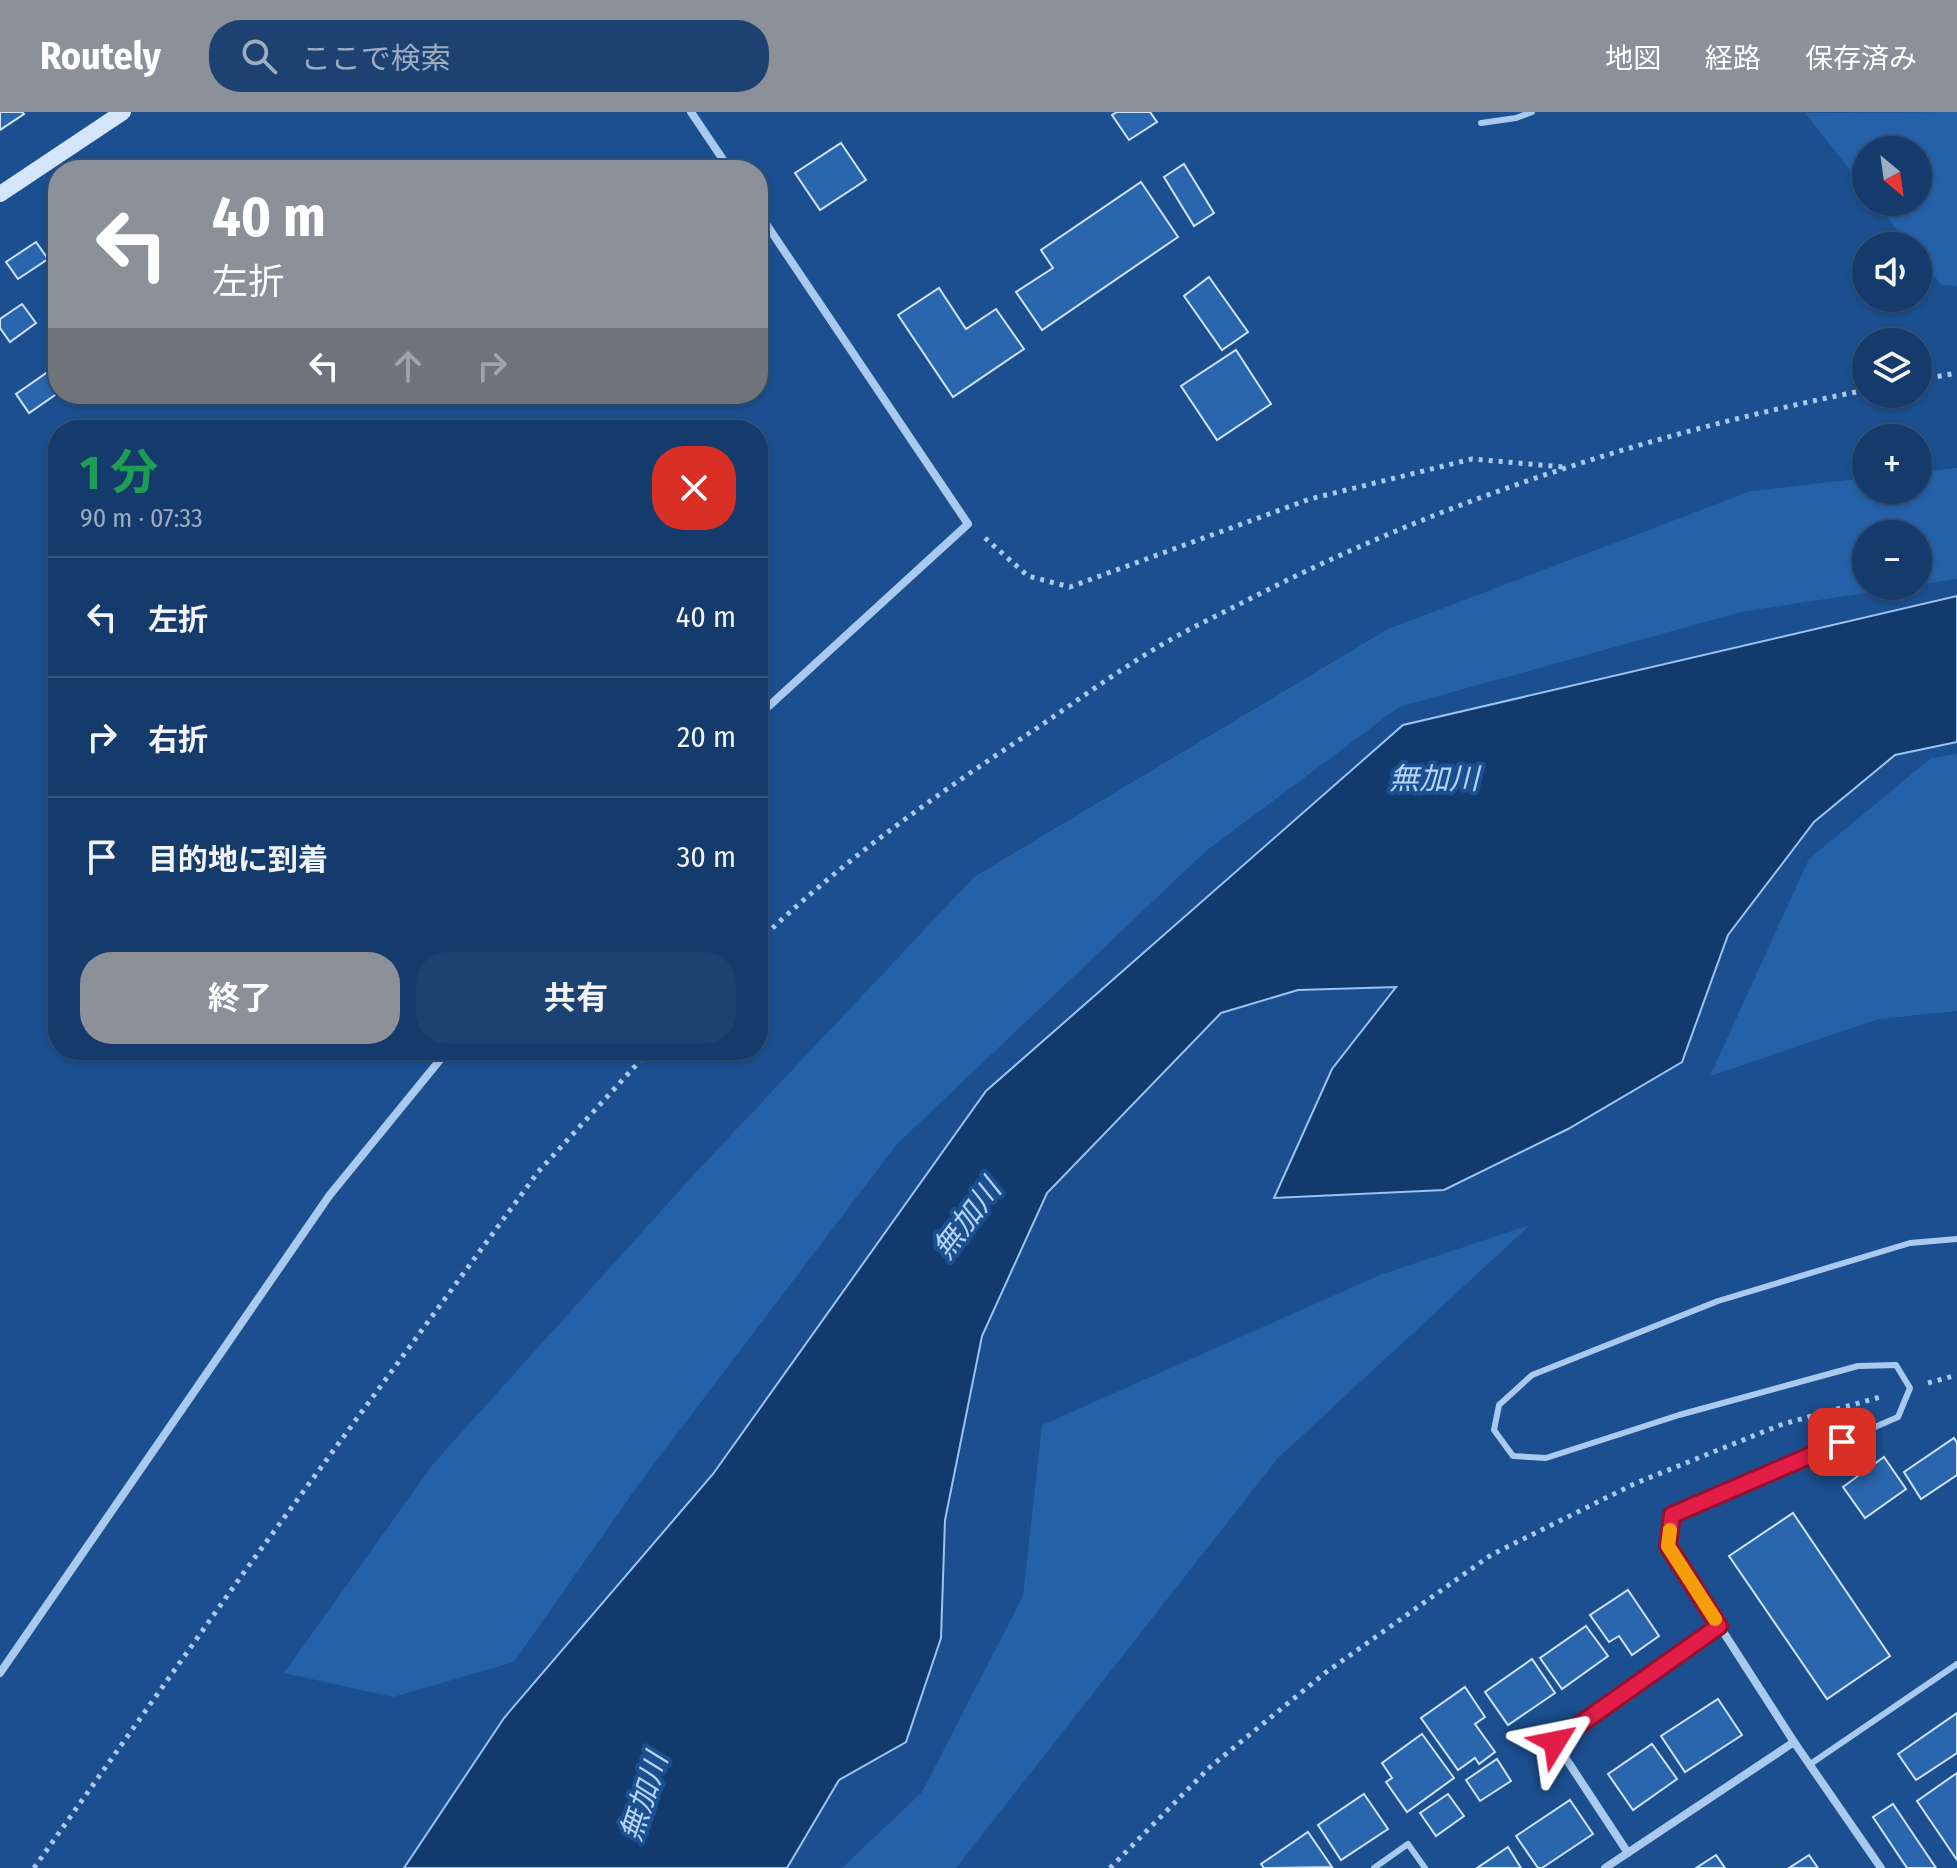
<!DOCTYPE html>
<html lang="ja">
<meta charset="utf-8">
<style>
body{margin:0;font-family:"Fira Sans Condensed","Noto Sans JP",sans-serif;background:#1d4271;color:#f1f3f6;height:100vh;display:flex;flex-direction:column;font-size:30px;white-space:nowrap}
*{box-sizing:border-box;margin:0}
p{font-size:26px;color:#9dadc1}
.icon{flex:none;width:44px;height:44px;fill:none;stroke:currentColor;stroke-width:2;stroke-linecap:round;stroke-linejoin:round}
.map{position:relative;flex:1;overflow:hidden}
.side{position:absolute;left:48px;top:308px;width:720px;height:640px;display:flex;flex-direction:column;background:#143b6b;border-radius:32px;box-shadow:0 2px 6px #0004,0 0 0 2px #33557e}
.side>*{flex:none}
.banner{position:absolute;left:48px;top:48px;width:720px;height:244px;border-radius:32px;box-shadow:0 2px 6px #0004,0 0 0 2px #33557e;background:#8c9099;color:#fff;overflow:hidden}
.needle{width:52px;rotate:151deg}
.controls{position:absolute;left:1852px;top:24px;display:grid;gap:16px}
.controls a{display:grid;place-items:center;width:80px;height:80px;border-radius:50%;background:#143b6b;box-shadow:0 2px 6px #0004,0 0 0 2px #33557e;font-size:40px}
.pin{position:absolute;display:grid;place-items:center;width:68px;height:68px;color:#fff;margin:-34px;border-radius:16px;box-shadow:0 4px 12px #0006}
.me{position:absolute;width:88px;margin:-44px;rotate:55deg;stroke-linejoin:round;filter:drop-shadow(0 0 6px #0008)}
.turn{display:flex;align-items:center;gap:28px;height:168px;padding:0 32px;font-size:36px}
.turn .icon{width:104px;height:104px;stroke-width:2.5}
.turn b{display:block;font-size:56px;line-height:68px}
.lanes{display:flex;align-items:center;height:76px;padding:0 32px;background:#0003;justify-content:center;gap:40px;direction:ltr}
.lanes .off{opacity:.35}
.round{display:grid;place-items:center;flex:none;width:84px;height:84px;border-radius:32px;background:#1d4271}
.overview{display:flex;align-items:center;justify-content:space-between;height:136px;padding:0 32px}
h1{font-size:48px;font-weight:700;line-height:60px;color:#1e9e55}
.primary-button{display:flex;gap:16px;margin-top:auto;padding:16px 32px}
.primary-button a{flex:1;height:92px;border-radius:32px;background:#8c9099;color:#fff;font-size:32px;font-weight:700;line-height:92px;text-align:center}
.primary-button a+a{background:#1d4271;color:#f1f3f6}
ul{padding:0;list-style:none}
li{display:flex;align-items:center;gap:24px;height:120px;padding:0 32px;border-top:2px solid #33557e}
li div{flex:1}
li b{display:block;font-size:30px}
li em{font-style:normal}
header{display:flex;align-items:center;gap:48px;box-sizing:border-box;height:112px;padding:0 40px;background:#8c9099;color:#fff}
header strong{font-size:38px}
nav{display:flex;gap:44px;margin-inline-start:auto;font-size:28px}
.search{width:560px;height:72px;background:#1d4271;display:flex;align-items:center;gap:20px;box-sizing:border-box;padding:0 28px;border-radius:32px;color:#9dadc1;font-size:30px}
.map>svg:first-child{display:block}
.green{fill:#2461a8}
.water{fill:#123a6d;stroke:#9cc4f0;stroke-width:2}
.building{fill:#2a66ad;stroke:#cfe3fa;stroke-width:2}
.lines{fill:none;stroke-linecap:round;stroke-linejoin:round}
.path{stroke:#a9c9ee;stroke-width:5;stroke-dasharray:4 6;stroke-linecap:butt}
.service{stroke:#a9c9ee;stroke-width:6}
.minor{stroke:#a9c9ee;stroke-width:8}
.secondary{stroke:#d6e6fa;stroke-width:16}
.route-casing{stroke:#92132f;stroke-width:20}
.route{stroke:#e11d48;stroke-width:14}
.slow{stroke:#f59e0b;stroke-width:14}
.labels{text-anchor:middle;stroke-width:8;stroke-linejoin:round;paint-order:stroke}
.water-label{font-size:30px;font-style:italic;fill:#b5d3f5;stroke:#1b4f8f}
</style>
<header>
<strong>Routely</strong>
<div class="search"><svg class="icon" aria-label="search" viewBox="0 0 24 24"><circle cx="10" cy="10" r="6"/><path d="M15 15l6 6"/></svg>ここで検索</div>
<nav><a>地図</a><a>経路</a><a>保存済み</a></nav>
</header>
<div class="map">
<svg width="1957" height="1756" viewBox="0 0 1957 1756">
<rect width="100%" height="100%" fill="#1b4f8f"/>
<g class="green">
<path d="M1957,0V174L1941,173L1918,144V134H1910L1875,90H1918V38H1866V78L1805,1Z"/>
<path d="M1957,356V467L1918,473V422H1866V474H1912L1741,500L1399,595L1206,739L897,1032L641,1369L514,1550L393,1585L284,1561L433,1352L699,1057L974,765L1388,517L1751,379L1866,366V378H1918V360Z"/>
<path d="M1957,642V899L1879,907L1710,964L1809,747L1931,646Z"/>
<path d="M1530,1113L1278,1346L956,1756H842L922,1680L1023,1484L1042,1313L1380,1163Z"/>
</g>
<path class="water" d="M1957,484V630L1895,643L1814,710L1728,823L1682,950L1568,1017L1444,1078L1274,1086L1332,957L1396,875L1298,878L1221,901L1047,1081L982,1224L945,1408L941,1526L906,1630L839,1668L787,1756H404L504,1606L713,1362L986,979L1403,613Z"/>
<g class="building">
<path d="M0,0H22L24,2L0,18Z"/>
<path d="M1117,0H1150L1157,10L1129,28L1112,3Z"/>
<path d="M841,31L866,68L820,98L795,61Z"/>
<path d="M1184,52L1214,101L1194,114L1164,65Z"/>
<path d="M1141,70L1178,125L1042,218L1016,180L1053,156L1041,138Z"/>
<path d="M36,130L48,147L18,167L6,150Z"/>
<path d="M1209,165L1248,220L1222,238L1184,184Z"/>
<path d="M939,176L966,217L996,197L1024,237L953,285L898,203Z"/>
<path d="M22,192L36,211L10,230L0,216V207Z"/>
<path d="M1236,238L1271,292L1217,328L1181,274Z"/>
<path d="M52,257L58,266V281L29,301L16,282Z"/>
<path d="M1954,1326L1957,1331V1363L1921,1387L1904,1360Z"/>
<path d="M1884,1345L1906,1377L1865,1406L1843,1375Z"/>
<path d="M1793,1401L1890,1544L1827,1587L1729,1444Z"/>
<path d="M1628,1478L1659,1524L1632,1543L1619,1524L1609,1530L1590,1503Z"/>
<path d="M1586,1514L1608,1544L1562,1577L1540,1546Z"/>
<path d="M1532,1547L1555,1581L1508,1613L1485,1580Z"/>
<path d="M1465,1575L1485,1605L1475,1612L1495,1640L1479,1652L1475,1646L1458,1658L1421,1606Z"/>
<path d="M1718,1587L1742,1623L1685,1660L1661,1624Z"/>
<path d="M1957,1601V1641L1916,1668L1898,1642Z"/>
<path d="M1422,1622L1454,1666L1407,1700L1386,1670L1392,1666L1382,1651Z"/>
<path d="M1652,1632L1677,1667L1633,1698L1608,1662Z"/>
<path d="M1497,1647L1511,1669L1480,1689L1466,1668Z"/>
<path d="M1957,1661V1748L1917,1689Z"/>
<path d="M1364,1682L1388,1717L1341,1748L1318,1713Z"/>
<path d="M1448,1682L1464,1704L1436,1724L1420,1701Z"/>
<path d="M1570,1688L1593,1722L1542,1756H1538L1516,1724Z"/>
<path d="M1893,1692L1936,1756H1907L1873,1705Z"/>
<path d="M1308,1720L1332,1755L1264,1756L1261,1752Z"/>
<path d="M1508,1735L1521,1756H1477Z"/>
<path d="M1716,1743L1725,1756H1696Z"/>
<path d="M1809,1743L1818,1756H1789Z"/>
</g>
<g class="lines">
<g class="path">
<path d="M1918,268L1957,261"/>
<path d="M985,426L1028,464L1070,475L1310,387L1472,347L1563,355"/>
<path d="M758,830C837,753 930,687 1022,626C1069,595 1115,560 1163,532C1187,518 1212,506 1236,494C1433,391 1648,321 1866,278"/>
<path d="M1928,1271L1957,1263"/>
<path d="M34,1756L242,1463L538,1060L650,938"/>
<path d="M1110,1756L1210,1655L1325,1561L1491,1443L1636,1371L1783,1312L1884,1284"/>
</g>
<g class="service">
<path d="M1481,11L1516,6L1532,0"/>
<path d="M1668,1434L1672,1403L1898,1305L1910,1276L1896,1253L1858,1254L1679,1303L1546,1346L1513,1344L1494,1318L1499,1293L1532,1263L1718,1189L1910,1131L1957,1127"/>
<path d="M1809,1653L1957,1552"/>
<path d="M1374,1756L1408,1732L1425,1756"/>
</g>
<g class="minor">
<path d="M691,0L730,58"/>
<path d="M758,100L968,412L758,604"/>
<path d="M1668,1434L1794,1630L1881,1756"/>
<path d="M0,1561L329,1084L448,938"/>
<path d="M1628,1741L1555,1630L1719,1514"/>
<path d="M1605,1756L1794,1630"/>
</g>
<path class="secondary" d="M0,82L123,0"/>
</g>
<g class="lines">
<g class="route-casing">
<path id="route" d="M1555,1630L1719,1514L1668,1434L1672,1403L1842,1330"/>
</g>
<use href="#route" class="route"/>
<path class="slow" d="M1670,1418L1668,1434L1715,1507"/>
</g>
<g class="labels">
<g class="water-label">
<text x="1434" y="677">無加川</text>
<text transform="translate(967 1107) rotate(-53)" y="10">無加川</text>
<text transform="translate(644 1685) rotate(-72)" y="10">無加川</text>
</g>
</g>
</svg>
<div class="controls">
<a><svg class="needle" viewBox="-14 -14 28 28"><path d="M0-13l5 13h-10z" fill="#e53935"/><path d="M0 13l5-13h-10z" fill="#9dadc1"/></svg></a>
<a><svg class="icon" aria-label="sound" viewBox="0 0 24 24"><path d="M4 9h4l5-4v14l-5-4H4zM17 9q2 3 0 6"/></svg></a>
<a><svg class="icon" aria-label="layers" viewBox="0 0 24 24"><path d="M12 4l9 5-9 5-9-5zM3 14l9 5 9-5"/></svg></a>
<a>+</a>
<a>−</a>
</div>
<div class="pin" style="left:1842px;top:1330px;background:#d93025"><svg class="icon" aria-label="arrive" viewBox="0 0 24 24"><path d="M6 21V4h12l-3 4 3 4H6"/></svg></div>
<svg class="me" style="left:1555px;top:1630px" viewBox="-20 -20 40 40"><path d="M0-17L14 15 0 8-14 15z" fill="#e11d48" stroke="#fff" stroke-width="4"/></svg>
<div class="banner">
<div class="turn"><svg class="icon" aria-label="left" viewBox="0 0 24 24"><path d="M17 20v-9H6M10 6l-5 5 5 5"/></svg><div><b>40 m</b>左折</div></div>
<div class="lanes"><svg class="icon" aria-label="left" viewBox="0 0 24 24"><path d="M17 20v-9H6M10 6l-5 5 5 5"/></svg><svg class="icon off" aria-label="ahead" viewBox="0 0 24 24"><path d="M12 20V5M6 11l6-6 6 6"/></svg><svg class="icon off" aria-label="right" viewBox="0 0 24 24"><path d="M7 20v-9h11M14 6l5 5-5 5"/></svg></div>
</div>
<section class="side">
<div class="overview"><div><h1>1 分</h1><p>90 m · 07:33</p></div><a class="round" style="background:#d93025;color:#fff"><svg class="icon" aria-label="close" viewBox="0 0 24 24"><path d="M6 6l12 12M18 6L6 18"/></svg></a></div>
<ul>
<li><svg class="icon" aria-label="left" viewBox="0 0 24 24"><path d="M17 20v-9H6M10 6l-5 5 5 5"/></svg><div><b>左折</b></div><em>40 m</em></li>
<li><svg class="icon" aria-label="right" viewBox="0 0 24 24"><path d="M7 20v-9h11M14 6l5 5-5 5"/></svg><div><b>右折</b></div><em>20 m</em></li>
<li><svg class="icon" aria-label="arrive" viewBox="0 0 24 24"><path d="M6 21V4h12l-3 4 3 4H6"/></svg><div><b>目的地に到着</b></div><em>30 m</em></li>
</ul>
<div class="primary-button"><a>終了</a><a>共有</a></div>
</section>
</div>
